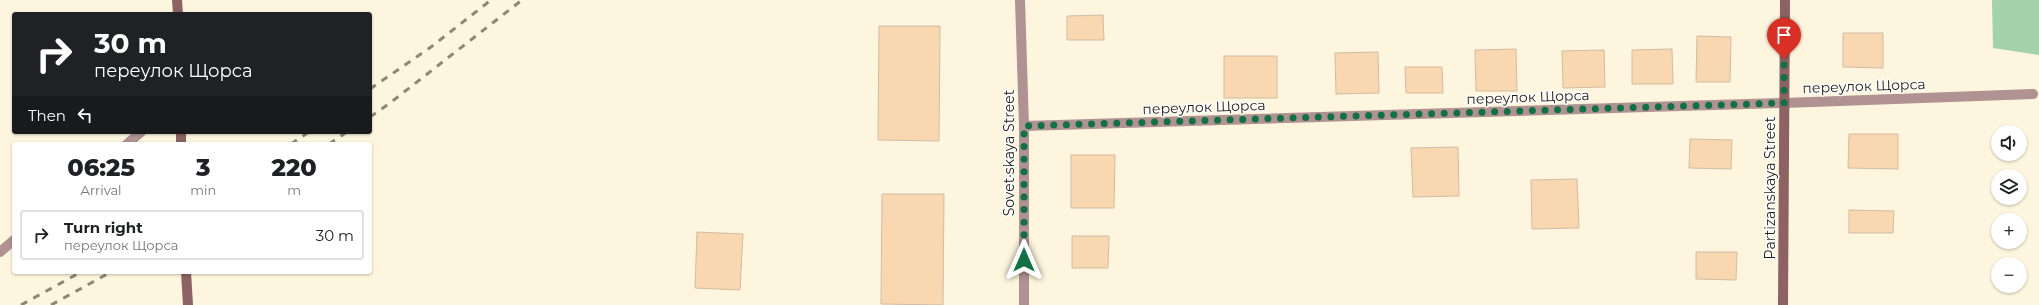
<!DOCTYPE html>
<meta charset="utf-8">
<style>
body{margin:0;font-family:Montserrat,sans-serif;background:#f6f6f6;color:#202124;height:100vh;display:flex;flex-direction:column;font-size:15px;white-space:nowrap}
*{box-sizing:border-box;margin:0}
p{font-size:13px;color:#757577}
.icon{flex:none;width:22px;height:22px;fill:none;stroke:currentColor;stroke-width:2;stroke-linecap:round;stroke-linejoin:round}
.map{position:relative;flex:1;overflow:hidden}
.sheet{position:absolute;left:12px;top:142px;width:360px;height:132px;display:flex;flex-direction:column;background:#fff;border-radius:4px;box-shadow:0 1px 3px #0004}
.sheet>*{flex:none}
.hud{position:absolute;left:12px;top:12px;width:360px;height:122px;border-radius:4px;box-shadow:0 1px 3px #0004;background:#202124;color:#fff;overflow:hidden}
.tools{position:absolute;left:1991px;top:125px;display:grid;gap:8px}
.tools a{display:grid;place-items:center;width:36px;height:36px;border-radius:50%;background:#fff;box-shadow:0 1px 3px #0004;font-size:20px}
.pin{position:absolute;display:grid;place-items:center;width:34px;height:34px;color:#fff;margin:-41px -17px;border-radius:50% 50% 50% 0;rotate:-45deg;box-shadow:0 0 4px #0007}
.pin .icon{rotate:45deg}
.me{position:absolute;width:44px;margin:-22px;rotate:0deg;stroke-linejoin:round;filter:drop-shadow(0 0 3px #0008)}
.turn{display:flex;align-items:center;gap:14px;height:84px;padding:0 16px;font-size:18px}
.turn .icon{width:52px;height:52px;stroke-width:2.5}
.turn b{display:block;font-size:28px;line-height:34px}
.then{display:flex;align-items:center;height:38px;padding:0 16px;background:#0003;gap:8px;font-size:15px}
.eta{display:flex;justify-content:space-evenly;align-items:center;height:68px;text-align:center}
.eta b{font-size:24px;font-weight:800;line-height:28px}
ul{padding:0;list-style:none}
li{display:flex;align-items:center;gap:12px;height:50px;margin:0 8px 6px;padding:0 8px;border:2px solid #e0e0e0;border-radius:4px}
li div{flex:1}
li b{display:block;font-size:15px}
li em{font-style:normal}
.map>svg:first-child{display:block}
.green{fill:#a3d2ab}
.building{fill:#f9d7b0;stroke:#d1bca4}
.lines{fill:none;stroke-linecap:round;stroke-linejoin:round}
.lane{stroke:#af9291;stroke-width:10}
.street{stroke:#af9291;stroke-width:10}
.secondary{stroke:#8c6262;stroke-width:10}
.rail{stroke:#8d8776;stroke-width:3;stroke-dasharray:7 7;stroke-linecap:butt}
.route{stroke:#127045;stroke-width:7;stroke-dasharray:0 12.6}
.labels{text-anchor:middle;stroke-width:3;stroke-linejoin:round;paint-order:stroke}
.street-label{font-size:14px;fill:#221e13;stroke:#fff}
</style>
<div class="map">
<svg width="2039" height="305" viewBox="0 0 2039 305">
<rect width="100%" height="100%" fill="#fdf5dd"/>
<path class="green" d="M1992,0H2039V55L1993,48Z"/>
<g class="building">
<path d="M1103,15L1104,40H1067V16Z"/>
<path d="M879,26H940L939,141L878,140Z"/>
<path d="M1843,33H1883V68L1843,67Z"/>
<path d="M1697,36L1731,37L1730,82H1696Z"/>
<path d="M1516,49L1517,91H1476L1475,50Z"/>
<path d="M1672,49L1673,84H1632V50Z"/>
<path d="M1604,50L1605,87L1563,88L1562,51Z"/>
<path d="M1378,52L1379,93L1336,94L1335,53Z"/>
<rect x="1224" y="56" width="53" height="42"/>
<path d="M1405,67H1442L1443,93H1406Z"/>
<path d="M1849,134H1898V169L1848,168Z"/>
<path d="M1690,139L1732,140L1731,169L1689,168Z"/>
<path d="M1458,147L1459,196L1413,197L1411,148Z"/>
<path d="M1071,155H1115L1114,208H1071Z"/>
<path d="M1577,179L1579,228L1532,229L1531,180Z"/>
<path d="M882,194H944L943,305L881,304Z"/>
<path d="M1849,210L1894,211L1893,233H1849Z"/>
<path d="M697,232L743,234L740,290L695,288Z"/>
<path d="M1072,236H1109L1108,268H1072Z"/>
<path d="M1696,252H1737L1736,280L1696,279Z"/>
</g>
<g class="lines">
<g class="lane">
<path d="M127,144L141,132"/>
<path d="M0,252L14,240"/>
</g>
<g class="street">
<path d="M1020,0L1024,126V305"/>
<path d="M1024,126L1784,103L2033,94"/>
</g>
<g class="secondary">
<path d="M177,0L178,14"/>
<path d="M181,132V144"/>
<path d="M186,272L188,305"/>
<path d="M1783,305L1785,0"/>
</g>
<g class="rail">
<path d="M370,89L431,47L491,0"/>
<path d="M370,117L390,103L522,0"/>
<path d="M291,144L309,132"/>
<path d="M329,144L347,132"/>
<path d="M21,305L81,272"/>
<path d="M51,305L111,272"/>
</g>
</g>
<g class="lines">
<path class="route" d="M1024,260V126L1784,103V59"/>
</g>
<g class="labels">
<g class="street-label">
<text transform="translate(1864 86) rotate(-2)" y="5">переулок Щорса</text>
<text transform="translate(1528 97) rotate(-2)" y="5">переулок Щорса</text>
<text transform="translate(1204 107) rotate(-2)" y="5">переулок Щорса</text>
<text transform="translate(1009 153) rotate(-90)" y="5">Sovet·skaya Street</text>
<text transform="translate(1770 188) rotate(-90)" y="5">Partizanskaya Street</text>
</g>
</g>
</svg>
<div class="tools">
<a><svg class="icon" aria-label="sound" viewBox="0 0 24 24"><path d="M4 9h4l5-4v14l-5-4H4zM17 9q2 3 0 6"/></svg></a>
<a><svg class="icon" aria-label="layers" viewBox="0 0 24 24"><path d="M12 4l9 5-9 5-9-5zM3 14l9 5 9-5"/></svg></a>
<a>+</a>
<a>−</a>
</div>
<div class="pin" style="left:1784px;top:59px;background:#d93025"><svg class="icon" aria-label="arrive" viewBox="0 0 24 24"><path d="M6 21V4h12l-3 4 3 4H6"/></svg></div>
<svg class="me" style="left:1024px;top:260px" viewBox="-20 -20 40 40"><path d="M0-17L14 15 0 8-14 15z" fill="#127045" stroke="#fff" stroke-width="4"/></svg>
<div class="hud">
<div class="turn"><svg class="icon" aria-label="right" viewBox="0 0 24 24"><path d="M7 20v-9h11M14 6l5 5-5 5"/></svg><div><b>30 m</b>переулок Щорса</div></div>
<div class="then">Then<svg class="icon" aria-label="left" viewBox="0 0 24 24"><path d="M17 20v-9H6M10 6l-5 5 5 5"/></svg></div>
</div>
<section class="sheet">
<div class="eta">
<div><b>06:25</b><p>Arrival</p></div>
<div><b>3</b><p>min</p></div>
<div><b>220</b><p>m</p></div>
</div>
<ul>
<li><svg class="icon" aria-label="right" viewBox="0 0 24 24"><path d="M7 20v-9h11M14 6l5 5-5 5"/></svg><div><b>Turn right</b><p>переулок Щорса</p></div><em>30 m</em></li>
</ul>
</section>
</div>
